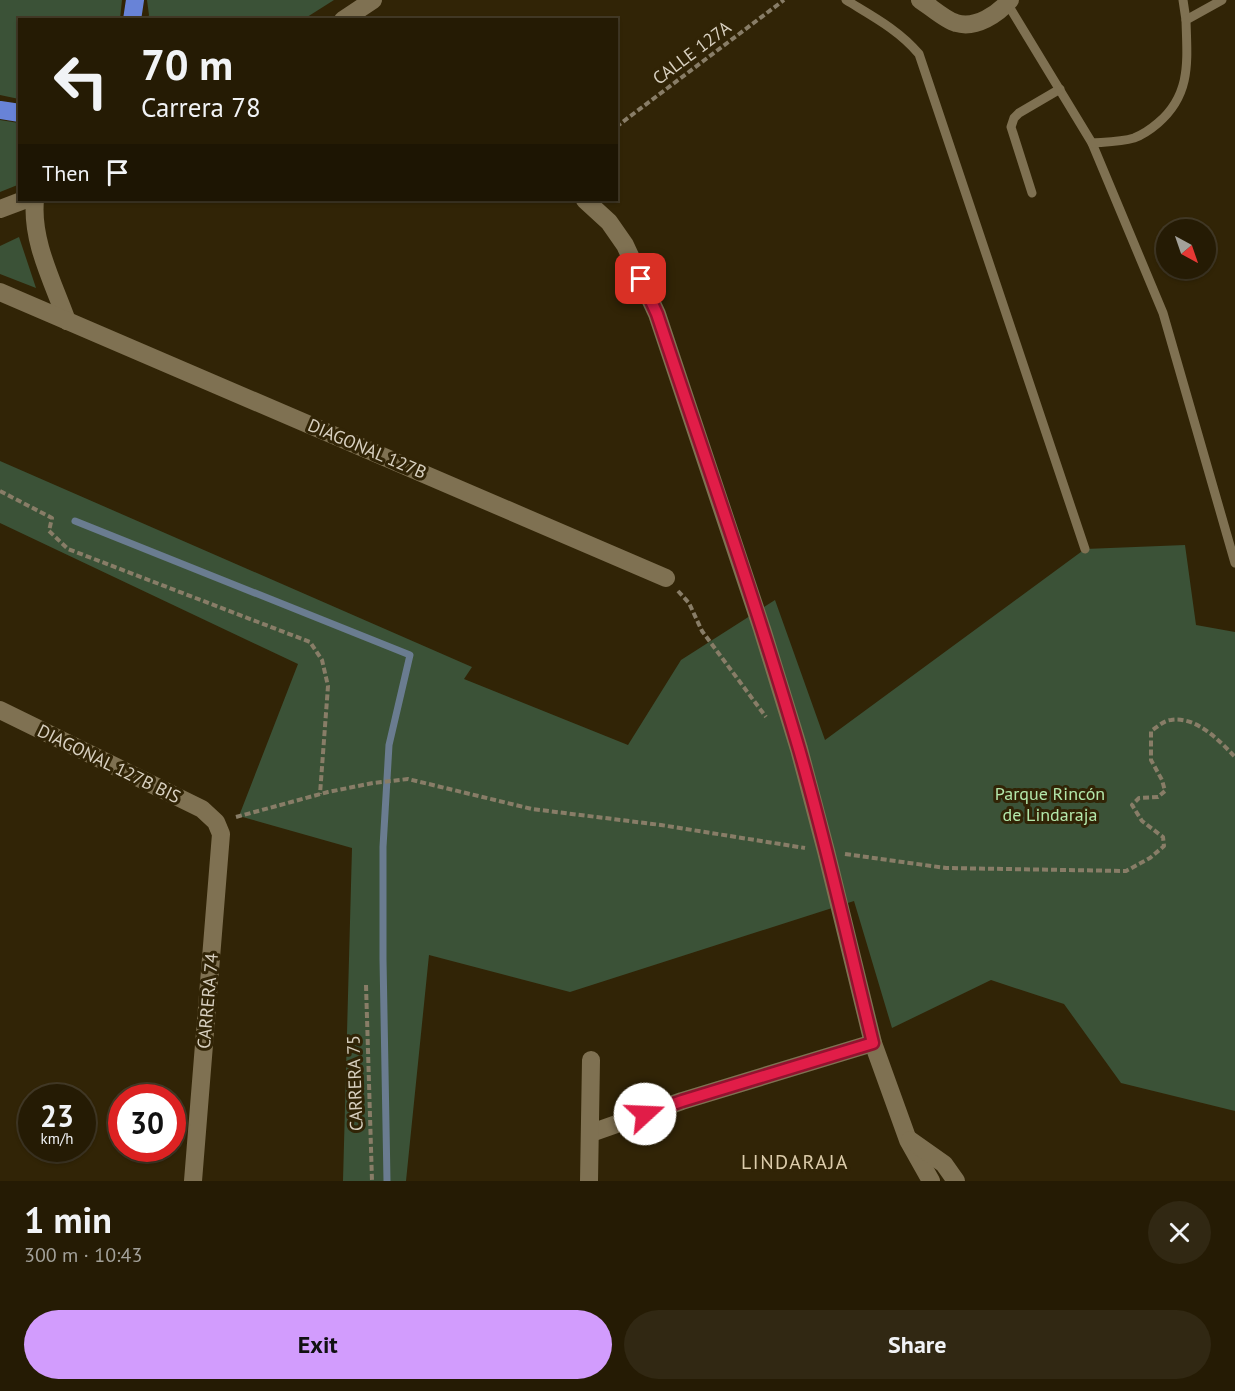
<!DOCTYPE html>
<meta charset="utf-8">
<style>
body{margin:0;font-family:"PT Sans",sans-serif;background:#312813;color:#f1f3f6;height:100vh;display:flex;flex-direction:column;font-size:22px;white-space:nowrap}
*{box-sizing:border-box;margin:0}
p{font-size:20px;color:#a3a19a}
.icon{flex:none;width:33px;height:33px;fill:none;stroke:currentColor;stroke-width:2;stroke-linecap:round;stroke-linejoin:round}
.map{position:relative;height:1181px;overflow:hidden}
.drawer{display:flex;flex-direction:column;background:#251b04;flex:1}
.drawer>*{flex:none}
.hud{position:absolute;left:18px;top:18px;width:600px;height:183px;border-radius:0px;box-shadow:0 2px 4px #0004,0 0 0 2px #423926;background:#251b04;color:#f1f3f6;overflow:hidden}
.needle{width:39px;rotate:140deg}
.fabs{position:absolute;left:1156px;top:219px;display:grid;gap:12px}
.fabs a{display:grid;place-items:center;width:60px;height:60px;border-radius:50%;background:#251b04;box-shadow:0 2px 4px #0004,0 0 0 2px #423926;font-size:30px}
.speed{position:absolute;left:18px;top:1084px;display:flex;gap:12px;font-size:30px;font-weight:700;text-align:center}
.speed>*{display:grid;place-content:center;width:78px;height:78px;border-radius:50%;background:#251b04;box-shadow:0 2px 4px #0004,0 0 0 2px #423926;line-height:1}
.speed small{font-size:15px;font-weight:400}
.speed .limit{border:9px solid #d22;background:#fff;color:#111}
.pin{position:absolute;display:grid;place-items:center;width:51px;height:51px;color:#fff;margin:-26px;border-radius:12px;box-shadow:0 3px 9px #0006}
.me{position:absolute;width:66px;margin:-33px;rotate:70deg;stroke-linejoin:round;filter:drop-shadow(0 0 4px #0008)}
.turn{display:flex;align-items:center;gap:21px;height:126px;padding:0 24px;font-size:27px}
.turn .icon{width:78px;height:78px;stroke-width:2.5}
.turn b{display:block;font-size:42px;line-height:51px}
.then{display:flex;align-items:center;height:57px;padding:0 24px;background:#0003;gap:12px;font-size:22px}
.round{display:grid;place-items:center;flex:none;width:63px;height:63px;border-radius:32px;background:#312813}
.head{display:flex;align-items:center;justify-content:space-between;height:102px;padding:0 24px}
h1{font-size:36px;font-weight:800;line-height:45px}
.primary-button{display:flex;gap:12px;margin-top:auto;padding:12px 24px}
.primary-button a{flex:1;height:69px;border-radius:36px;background:#d29cfd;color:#111;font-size:24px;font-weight:800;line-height:69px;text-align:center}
.primary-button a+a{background:#312813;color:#f1f3f6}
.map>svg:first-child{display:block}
.green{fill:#3b5237}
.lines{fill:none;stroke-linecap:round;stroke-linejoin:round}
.stream{stroke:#6a7c90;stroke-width:7}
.path{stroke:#887d67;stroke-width:4;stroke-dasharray:6 3;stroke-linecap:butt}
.lane{stroke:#7f7152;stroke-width:9}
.street{stroke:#7f7152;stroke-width:18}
.highway{stroke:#6883d7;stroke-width:18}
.route-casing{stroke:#92132f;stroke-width:15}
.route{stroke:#e11d48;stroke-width:10}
.labels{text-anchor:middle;stroke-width:6;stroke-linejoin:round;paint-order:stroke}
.street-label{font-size:18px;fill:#d8d0c0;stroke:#312406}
.park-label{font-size:18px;fill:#b3e7aa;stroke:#312406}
.neighbourhood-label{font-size:20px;letter-spacing:1.5px;fill:#dcccab;stroke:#312406}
</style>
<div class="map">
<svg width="1235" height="1181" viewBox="0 0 1235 1181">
<rect width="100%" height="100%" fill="#312406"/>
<g class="green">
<path d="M0,0H122L120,19L20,20L19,99L0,95Z"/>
<path d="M147,0H334L304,19L147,20L149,15Z"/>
<path d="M0,120L19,123L20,184L0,192Z"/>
<path d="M19,237L36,288L0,274V246Z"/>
<path d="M0,461L472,667L464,679L628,745L681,660L775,600L825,740L1085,549L1185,545L1196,625L1235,632V1111L1121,1083L1064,1004L991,980L892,1028L854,901L570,992L429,955L406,1181H343L352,848L239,816L298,664L0,523Z"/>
</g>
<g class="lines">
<path class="stream" d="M75,521L410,655L389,745L383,847V959L387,1181"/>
<g class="path">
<path d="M616,127L784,0"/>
<path d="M0,491L52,518L49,531L68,549L310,642L322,660L328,686L320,794"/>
<path d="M678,591L689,603L702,631L766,717"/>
<path d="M236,817L328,792L373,783L408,779L532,809L661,825L805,848"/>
<path d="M845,854L946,868L1126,871L1150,858L1164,846L1163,837L1142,821L1132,805L1139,798L1158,797L1165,791L1162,780L1151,760V731C1156,728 1164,720 1171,720C1196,716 1219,740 1235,757"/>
<path d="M366,985L372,1181"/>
</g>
<g class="lane">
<path d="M846,0C872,16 899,30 919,54L1085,549"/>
<path d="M1183,0L1186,20"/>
<path d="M1007,3L1092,143L1163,313L1235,563"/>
<path d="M1092,143C1105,142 1121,142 1134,138C1142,135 1151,129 1158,123C1192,94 1187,60 1186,20L1222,0"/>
<path d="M1032,193L1011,127L1014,118L1019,113L1060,89"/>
</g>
<g class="street">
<path d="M920,0C930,6 945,20 956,23C976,29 998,14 1010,0"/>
<path d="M343,20L373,0"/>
<path d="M35,200C31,241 53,282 67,321"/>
<path d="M585,200L609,222L625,245L657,314L762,629L799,749L826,851L873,1043L908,1140L931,1181"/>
<path d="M0,209L24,200"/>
<path d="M0,292L666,578"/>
<path d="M0,710L202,809L216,822L221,834L193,1181"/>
<path d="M591,1133L682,1101L873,1043"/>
<path d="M910,1140L944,1164L956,1181"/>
<path d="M589,1181L591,1060"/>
</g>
<g class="highway">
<path d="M132,20L135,0"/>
<path d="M0,110L20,113"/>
</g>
</g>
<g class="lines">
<g class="route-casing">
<path id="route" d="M641,279L657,314C705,458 756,602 799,749C827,846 849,945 873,1043L682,1101L645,1114"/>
</g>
<use href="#route" class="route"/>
</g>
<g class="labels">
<g class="street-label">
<text transform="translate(692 53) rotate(-37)" y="6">CALLE 127A</text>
<text transform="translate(367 449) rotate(23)" y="6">DIAGONAL 127B</text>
<text transform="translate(109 764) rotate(26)" y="6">DIAGONAL 127B BIS</text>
<text transform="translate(208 1001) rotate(-85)" y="6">CARRERA 74</text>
<text transform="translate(355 1083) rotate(-92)" y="6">CARRERA 75</text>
</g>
<g class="park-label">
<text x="1050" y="800">Parque Rincón<tspan x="1050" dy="21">de Lindaraja</tspan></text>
</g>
<g class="neighbourhood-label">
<text x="795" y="1169">LINDARAJA</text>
</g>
</g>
</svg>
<div class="fabs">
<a><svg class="needle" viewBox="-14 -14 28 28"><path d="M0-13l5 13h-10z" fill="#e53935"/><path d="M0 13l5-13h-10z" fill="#a3a19a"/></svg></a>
</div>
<div class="speed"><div>23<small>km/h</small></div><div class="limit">30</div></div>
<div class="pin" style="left:641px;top:279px;background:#d93025"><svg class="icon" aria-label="arrive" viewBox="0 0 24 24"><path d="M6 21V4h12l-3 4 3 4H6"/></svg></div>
<svg class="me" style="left:645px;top:1114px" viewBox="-20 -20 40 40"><circle r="19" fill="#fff"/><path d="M0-13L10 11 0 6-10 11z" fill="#e11d48"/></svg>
<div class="hud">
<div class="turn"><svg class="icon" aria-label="left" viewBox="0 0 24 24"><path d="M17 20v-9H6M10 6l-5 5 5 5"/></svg><div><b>70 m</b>Carrera 78</div></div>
<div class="then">Then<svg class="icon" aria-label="arrive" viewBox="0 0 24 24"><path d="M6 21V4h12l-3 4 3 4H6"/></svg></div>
</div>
</div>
<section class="drawer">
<div class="head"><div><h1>1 min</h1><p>300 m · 10:43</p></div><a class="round"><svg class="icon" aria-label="close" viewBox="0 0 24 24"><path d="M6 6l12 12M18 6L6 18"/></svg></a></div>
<div class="primary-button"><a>Exit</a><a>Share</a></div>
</section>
